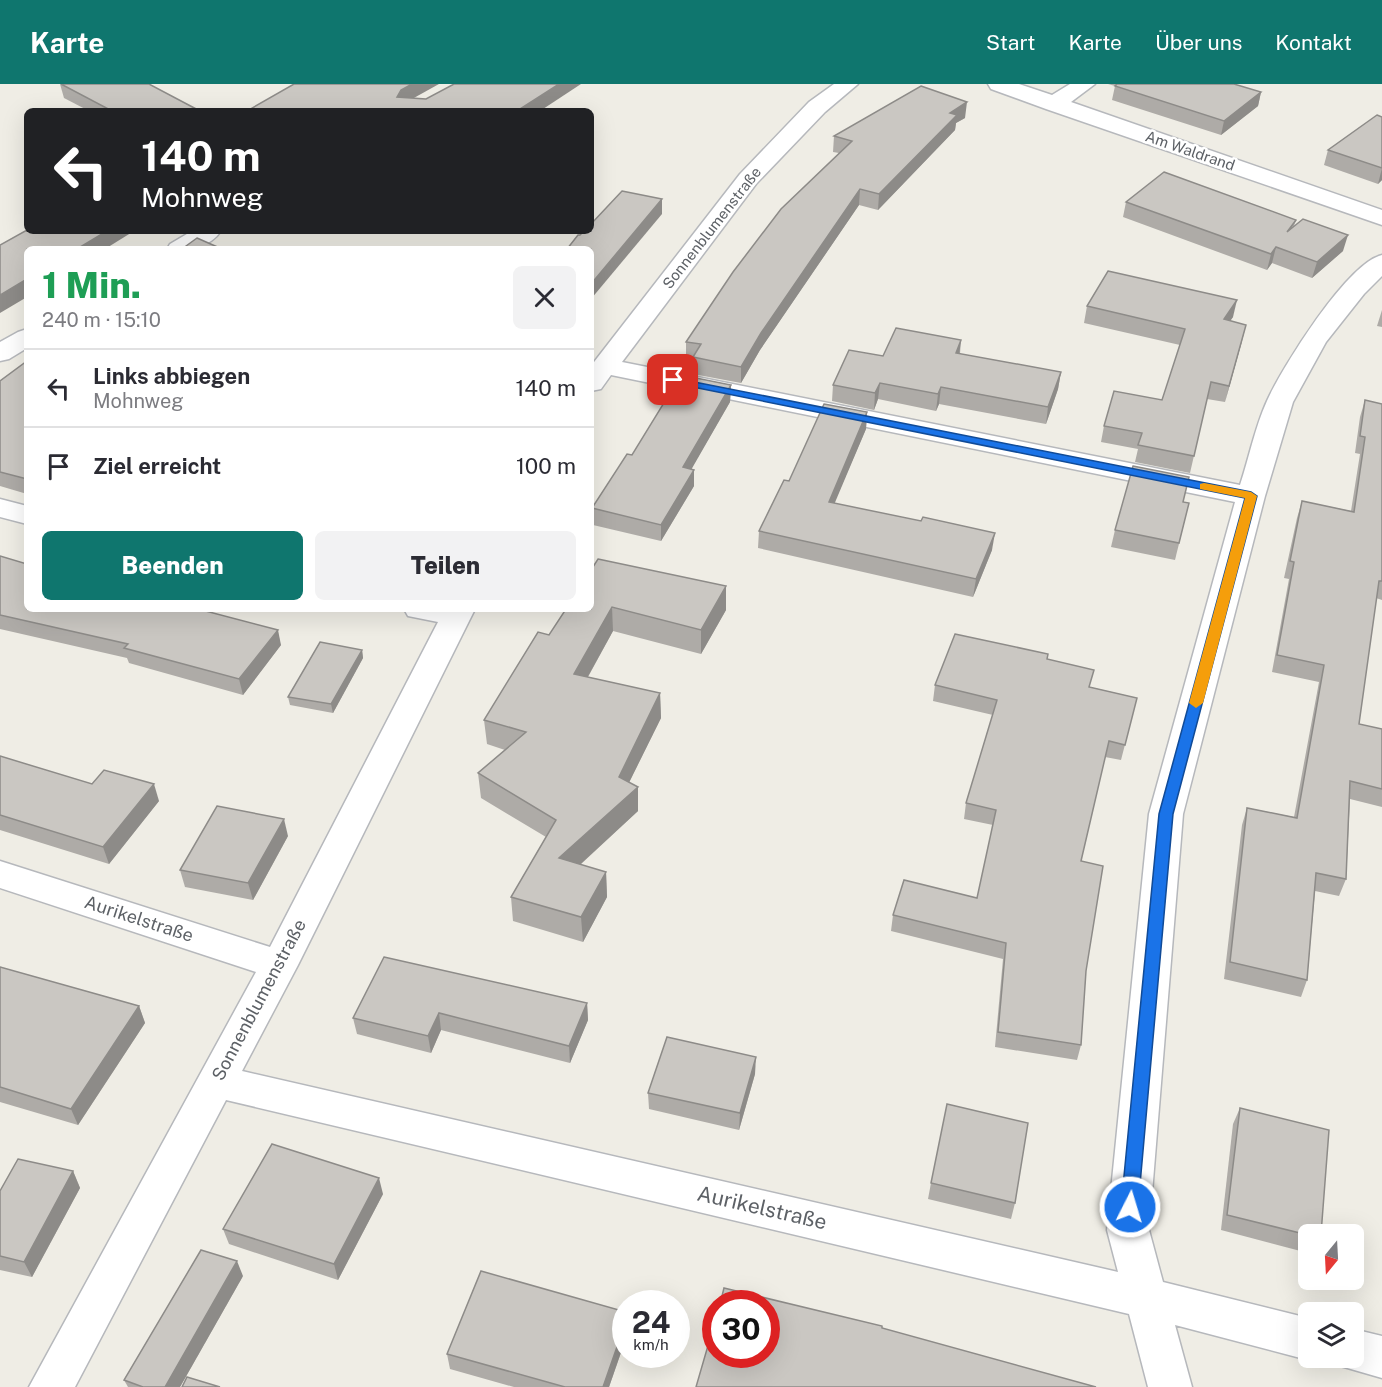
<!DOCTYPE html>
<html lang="de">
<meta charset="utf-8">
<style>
body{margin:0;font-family:"Public Sans",sans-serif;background:#f2f2f3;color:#2b2b33;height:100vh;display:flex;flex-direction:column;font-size:22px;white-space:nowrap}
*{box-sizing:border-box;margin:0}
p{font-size:20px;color:#7c7c81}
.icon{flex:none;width:33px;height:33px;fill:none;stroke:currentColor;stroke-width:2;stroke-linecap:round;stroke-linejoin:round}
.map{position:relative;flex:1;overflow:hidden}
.details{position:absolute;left:24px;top:162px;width:570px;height:366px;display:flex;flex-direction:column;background:#fff;border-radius:9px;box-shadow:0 6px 24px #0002}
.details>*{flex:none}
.guide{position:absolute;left:24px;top:24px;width:570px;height:126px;border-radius:9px;box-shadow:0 6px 24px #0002;background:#202124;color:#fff;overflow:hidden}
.needle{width:39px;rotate:198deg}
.controls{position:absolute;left:1298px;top:1140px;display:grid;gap:12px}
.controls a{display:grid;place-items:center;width:66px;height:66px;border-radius:9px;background:#fff;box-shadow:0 6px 24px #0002;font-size:30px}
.speed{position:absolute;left:612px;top:1206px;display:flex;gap:12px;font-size:30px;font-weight:700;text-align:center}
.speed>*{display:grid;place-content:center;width:78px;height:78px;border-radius:50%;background:#fff;box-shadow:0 6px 24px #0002;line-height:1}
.speed small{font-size:15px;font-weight:400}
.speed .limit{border:9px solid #d22;background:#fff;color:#111}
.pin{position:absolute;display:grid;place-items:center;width:51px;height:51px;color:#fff;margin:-26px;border-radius:12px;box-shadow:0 3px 9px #0006}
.me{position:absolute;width:66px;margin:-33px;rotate:5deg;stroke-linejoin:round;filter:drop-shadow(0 0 4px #0008)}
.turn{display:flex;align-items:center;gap:21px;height:126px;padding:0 18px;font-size:27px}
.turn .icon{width:78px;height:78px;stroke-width:2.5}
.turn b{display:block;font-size:42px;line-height:51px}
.round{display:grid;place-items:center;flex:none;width:63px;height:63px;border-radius:9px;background:#f2f2f3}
.summary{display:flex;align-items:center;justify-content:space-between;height:102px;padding:0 18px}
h1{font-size:36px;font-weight:800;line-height:45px;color:#1e9e55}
.action{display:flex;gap:12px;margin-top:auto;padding:12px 18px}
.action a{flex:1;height:69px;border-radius:9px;background:#0f766e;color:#fff;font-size:24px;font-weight:800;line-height:69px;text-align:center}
.action a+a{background:#f2f2f3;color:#2b2b33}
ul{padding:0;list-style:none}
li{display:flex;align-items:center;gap:18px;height:78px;padding:0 18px;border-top:2px solid #e1e1e2}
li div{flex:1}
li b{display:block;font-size:22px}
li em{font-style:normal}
header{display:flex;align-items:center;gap:36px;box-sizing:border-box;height:84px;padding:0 30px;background:#0f766e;color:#fff}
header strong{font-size:28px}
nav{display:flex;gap:33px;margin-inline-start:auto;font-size:21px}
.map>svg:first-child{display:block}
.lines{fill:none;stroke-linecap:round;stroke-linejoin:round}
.street-casing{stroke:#b6b8bc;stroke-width:3}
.street{fill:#fff;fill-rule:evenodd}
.wall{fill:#aeaba7}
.shaded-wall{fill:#8d8b88}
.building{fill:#cac7c2;stroke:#8d8b88;stroke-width:1.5}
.route{fill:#1a73e8;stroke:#114b97;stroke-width:1.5}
.slow{fill:#f59e0b}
.labels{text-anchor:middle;stroke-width:5;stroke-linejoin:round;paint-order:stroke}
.far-street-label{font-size:15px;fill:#5d6166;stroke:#fff}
.street-label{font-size:18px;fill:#5d6166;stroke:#fff}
.near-street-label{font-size:21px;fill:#5d6166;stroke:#fff}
</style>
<header>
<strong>Karte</strong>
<nav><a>Start</a><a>Karte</a><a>Über uns</a><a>Kontakt</a></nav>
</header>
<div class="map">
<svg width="1382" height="1303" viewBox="0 0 1382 1303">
<rect width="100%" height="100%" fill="#efede5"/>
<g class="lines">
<g class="street-casing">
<g id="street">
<path d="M834,0H858L825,28L756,100L622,278L1240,401C1249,374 1255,343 1267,317C1282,284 1347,179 1382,171V192L1364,210L1326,258L1293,318L1265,412L1183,730L1149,1146L1163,1198L1308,1234V1274H1313L1308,1276L1175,1241L1192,1303H1148L1129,1230L226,1016L75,1303H29L256,888L0,804V777L270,863L438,538L408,532L404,525H475L298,881L242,987L1118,1188L1107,1146L1149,730L1235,418L611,291L601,305L591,307V282L740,90L809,18Z"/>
<path d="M988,0H1019L1052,11L1070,0H1095L1071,18L1382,126V141L1046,25L991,5Z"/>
<path d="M192,147H221C208,166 187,165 167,165L170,160Z"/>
<path d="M27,245V264L9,275L0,277V258L18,248Z"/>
<path d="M0,415L27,422V440L0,433Z"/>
<path d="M1353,1245L1382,1252V1294L1337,1281L1334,1274H1353Z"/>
</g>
</g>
<use href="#street" class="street"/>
</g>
<g class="wall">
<path d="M60,0L200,27H89L64,14Z"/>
<path d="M1108,0H1234L1261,8L1258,22L1221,51L1112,16L1115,2Z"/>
<path d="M1382,33V96L1378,100L1324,81L1328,66Z"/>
<path d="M965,34L956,39L955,46L878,126L859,121L760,266L741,299L693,290V275L686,274V258L839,69L833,68L834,52Z"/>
<path d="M1126,118L1296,136L1294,142L1343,167L1312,194L1272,179L1267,186L1123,133Z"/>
<path d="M1087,222L1233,233L1230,237L1242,257L1225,318L1207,315L1190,389L1135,378L1138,365L1101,358L1104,342L1162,316L1180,261L1084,239Z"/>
<path d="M1382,226V243L1377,242Z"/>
<path d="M961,256L960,270L1061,288L1058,305L1046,340L939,320L936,327L878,315L874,326L832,317L833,301L883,272Z"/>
<path d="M27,277V410L0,402V297Z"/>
<path d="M731,301L730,318L691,385L694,402L661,457L593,441L592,424L632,371Z"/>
<path d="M1365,316L1382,320V516L1376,514L1359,640L1382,645V723L1350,715L1346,795L1339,812L1315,807L1307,896L1301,913L1224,895L1242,741L1247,724L1294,733L1319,598L1272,588L1289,495L1284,494L1297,434L1302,417L1351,427L1360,370L1355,369L1360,333Z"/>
<path d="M867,328L866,345L834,419L992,466L973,513L758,464L759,447L789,397Z"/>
<path d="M1183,418L1189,419L1175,476L1111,463L1115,446Z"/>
<path d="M0,472L281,561L243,611L129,579L127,574L0,545Z"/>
<path d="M726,502V526L701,570L613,547L588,593L660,609L661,634L629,698L638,727L580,781L606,788L607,813L583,858L513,837L511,813L546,753L481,714L478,689L505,666L487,660L484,636L549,551L566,525Z"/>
<path d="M362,566L363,574L333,629L290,621L288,613Z"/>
<path d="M1047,575L1090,603L1137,614L1121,676L1105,673L1081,777L1086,887L1081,961L1077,976L995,963L1003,875L891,847L893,831L977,814L993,741L964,735L966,719L993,631L933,617L935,601Z"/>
<path d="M0,672L92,700L159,717L109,780L0,746Z"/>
<path d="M288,752L253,816L185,803L180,786Z"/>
<path d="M0,883L139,922L145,939L78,1041L0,1018Z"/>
<path d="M587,919L588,936L570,979L441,946L431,969L357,950L353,934Z"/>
<path d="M755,990L739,1046L649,1025L648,1009Z"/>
<path d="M1240,1024L1308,1150V1169L1221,1146L1233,1040Z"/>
<path d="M73,1087L80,1104L32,1193L0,1186V1107Z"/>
<path d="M931,1099L1015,1119L1011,1135L928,1115Z"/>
<path d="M383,1110L338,1196L229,1160L223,1145Z"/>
<path d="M243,1192L180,1303H128L124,1296Z"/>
<path d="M626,1254L609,1303H514L450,1285L447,1270Z"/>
</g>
<g class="shaded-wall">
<path d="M412,0H439L403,20L397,13L401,6Z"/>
<path d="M559,0H581L540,27H517Z"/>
<path d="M1261,8L1258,22L1221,51L1224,37Z"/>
<path d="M967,18L965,34L956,39L955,46L878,126L879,110L950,29Z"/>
<path d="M1382,84V96L1378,100Z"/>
<path d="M860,105L859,121L760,266L741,299V283L761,249Z"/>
<path d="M662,115V130L591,215V200Z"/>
<path d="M107,147H134L105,165H77Z"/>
<path d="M1348,151L1343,167L1312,194L1317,178Z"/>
<path d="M1276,163L1272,179L1267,186L1271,170Z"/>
<path d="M27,195V213L0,229V211Z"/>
<path d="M1237,216L1233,233L1220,251L1224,235Z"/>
<path d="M1246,241L1242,257L1225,318L1229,302Z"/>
<path d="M961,256L959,272L956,269Z"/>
<path d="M1061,288L1058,305L1046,340L1048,323Z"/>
<path d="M880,299L878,315L874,326L875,309Z"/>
<path d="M731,301L730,318L683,400V383Z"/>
<path d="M941,303L939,320L936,327L938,310Z"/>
<path d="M867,328L866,345L828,435L829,418Z"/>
<path d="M694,386V402L661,457V441Z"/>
<path d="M995,449L992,466L973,513L976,495Z"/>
<path d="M726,502V526L701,570V546Z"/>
<path d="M612,523L613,547L576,614L574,590Z"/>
<path d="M278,546L281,561L243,611L239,595Z"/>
<path d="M362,566L363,574L333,629L331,620Z"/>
<path d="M660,609L661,634L620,717L619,693Z"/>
<path d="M154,700L159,717L109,780L103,763Z"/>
<path d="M638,703V727L560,799L559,774Z"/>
<path d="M284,735L288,752L253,816L248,799Z"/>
<path d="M606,788L607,813L583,858L581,833Z"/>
<path d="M587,919L588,936L570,979L569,962Z"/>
<path d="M139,922L145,939L78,1041L71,1025Z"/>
<path d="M439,929L441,946L431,969L428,952Z"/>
<path d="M756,973L755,990L739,1046L740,1029Z"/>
<path d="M73,1087L80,1104L32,1193L24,1178Z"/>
<path d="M379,1094L383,1110L338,1196L334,1180Z"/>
<path d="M237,1177L243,1192L180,1303H165Z"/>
<path d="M626,1237V1254L609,1303H603Z"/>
</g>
<g class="building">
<path d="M61,0H149L200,27H112Z"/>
<path d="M294,0H412L401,6L397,13L426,15L454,0H559L517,27H247Z"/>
<path d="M1117,0H1234L1261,8L1224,37L1115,2Z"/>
<path d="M921,2L967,18L950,29L957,31L879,110L860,105L761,249L741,283L693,273L701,260L686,258L733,188L781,125L852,57L834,52Z"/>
<path d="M1377,31L1382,33V84L1328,66Z"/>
<path d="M1164,88L1296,136L1287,148L1303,135L1348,151L1317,178L1276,163L1271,170L1126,118Z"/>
<path d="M622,107L662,115L591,200V165H567L578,151H580L584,147H591V140Z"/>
<path d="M27,146V147H107L77,165H27V195L0,211V161Z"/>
<path d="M197,154L222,165H182Z"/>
<path d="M1108,187L1237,216L1224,235L1246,241L1229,302L1211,298L1194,372L1138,361L1142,349L1104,342L1114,307L1162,316L1185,245L1087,222Z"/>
<path d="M896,244L961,256L956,269L1061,288L1048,323L941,303L938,310L880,299L875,309L833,301L849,266L883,272Z"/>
<path d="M27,277V395L0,388V297Z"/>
<path d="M681,291L731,301L683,383L694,386L661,441L592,424L627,370L632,371Z"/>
<path d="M1365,316L1382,320V497H1379L1359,640L1382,645V705L1350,697L1346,795L1316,789L1307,896L1230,878L1247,724L1297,734L1324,581L1277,571L1294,478L1290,477L1302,417L1354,428L1365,353L1360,352Z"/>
<path d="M824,320L867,328L829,418L921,437L923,433L995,449L976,495L759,447L784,396L789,397Z"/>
<path d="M1133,382L1189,393L1183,418L1189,419L1179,459L1115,446Z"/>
<path d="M0,472L27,480V525H198L278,546L239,595L124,564L128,560L0,531Z"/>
<path d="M598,475L726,502L701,546L612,523L574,590L660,609L619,693L638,703L559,774L606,788L581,833L511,813L556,736L478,689L526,648L484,636L538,548L549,551L566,525H591V486Z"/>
<path d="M955,550L1048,570L1047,575L1094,586L1089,603L1137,614L1125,661L1109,657L1081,777L1103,782L1086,887L1081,961L998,948L1006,859L893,831L904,796L977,814L996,726L966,719L997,616L935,601Z"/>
<path d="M320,558L362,566L331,620L288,613Z"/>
<path d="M0,672L92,700L104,686L154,700L103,763L0,731Z"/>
<path d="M217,722L284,735L248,799L180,786Z"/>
<path d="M384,873L587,919L569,962L439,929L428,952L353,934Z"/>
<path d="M0,883L139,922L71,1025L0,1003Z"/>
<path d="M667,953L756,973L740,1029L648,1009Z"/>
<path d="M947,1020L1028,1039L1015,1119L931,1099Z"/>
<path d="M1240,1024L1329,1046L1321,1150L1308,1151L1227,1131Z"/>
<path d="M272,1060L379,1094L334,1180L223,1145Z"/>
<path d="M18,1075L73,1087L24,1178L0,1172V1107Z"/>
<path d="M201,1166L237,1177L165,1303H143L124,1296Z"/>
<path d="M481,1187L626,1228V1237L603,1303H565L447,1270Z"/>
<path d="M724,1204L882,1242V1244L1096,1303H696L716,1234V1270H766V1220H720Z"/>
<path d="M187,1293L220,1303H182Z"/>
</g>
<path class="route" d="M669,293L1251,408L1257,412L1173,730L1138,1123L1136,1129L1130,1131L1124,1129L1121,1123L1159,730L1245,414L673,299L668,296Z"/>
<path class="slow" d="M1204,399L1251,408L1257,412L1203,619L1196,624L1189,619L1245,414L1200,405V400Z"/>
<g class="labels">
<g class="far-street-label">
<text transform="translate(1190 67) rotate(19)" y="5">Am Waldrand</text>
<text transform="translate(712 144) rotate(-52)" y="5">Sonnenblumenstraße</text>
</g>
<g class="street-label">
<text transform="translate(139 835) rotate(18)" y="6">Aurikelstraße</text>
<text transform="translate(259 916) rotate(-62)" y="6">Sonnenblumenstraße</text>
</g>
<g class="near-street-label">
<text transform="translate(762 1124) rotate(13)" y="7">Aurikelstraße</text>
</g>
</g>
</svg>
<div class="controls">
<a><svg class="needle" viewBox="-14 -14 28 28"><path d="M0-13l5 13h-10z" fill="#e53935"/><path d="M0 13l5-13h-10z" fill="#7c7c81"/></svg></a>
<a><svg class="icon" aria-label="layers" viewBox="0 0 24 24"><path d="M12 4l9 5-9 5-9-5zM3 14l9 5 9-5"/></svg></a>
</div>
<div class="speed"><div>24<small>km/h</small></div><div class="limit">30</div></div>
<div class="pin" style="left:673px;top:296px;background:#d93025"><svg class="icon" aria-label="arrive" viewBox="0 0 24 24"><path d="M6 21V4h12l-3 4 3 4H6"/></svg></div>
<svg class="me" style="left:1130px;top:1123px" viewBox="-20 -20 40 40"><circle r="17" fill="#1a73e8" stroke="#fff" stroke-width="3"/><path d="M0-11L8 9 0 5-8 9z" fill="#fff"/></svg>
<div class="guide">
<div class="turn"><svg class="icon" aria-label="left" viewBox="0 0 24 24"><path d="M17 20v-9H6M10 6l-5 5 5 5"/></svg><div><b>140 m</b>Mohnweg</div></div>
</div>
<section class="details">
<div class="summary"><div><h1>1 Min.</h1><p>240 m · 15:10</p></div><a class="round"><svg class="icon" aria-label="close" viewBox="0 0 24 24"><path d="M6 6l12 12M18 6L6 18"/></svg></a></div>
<ul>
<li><svg class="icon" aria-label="left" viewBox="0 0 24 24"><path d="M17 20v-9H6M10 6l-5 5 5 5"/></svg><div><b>Links abbiegen</b><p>Mohnweg</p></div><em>140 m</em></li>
<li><svg class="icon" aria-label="arrive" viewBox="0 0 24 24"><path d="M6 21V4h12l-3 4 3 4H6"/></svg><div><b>Ziel erreicht</b></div><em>100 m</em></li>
</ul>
<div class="action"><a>Beenden</a><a>Teilen</a></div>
</section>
</div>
